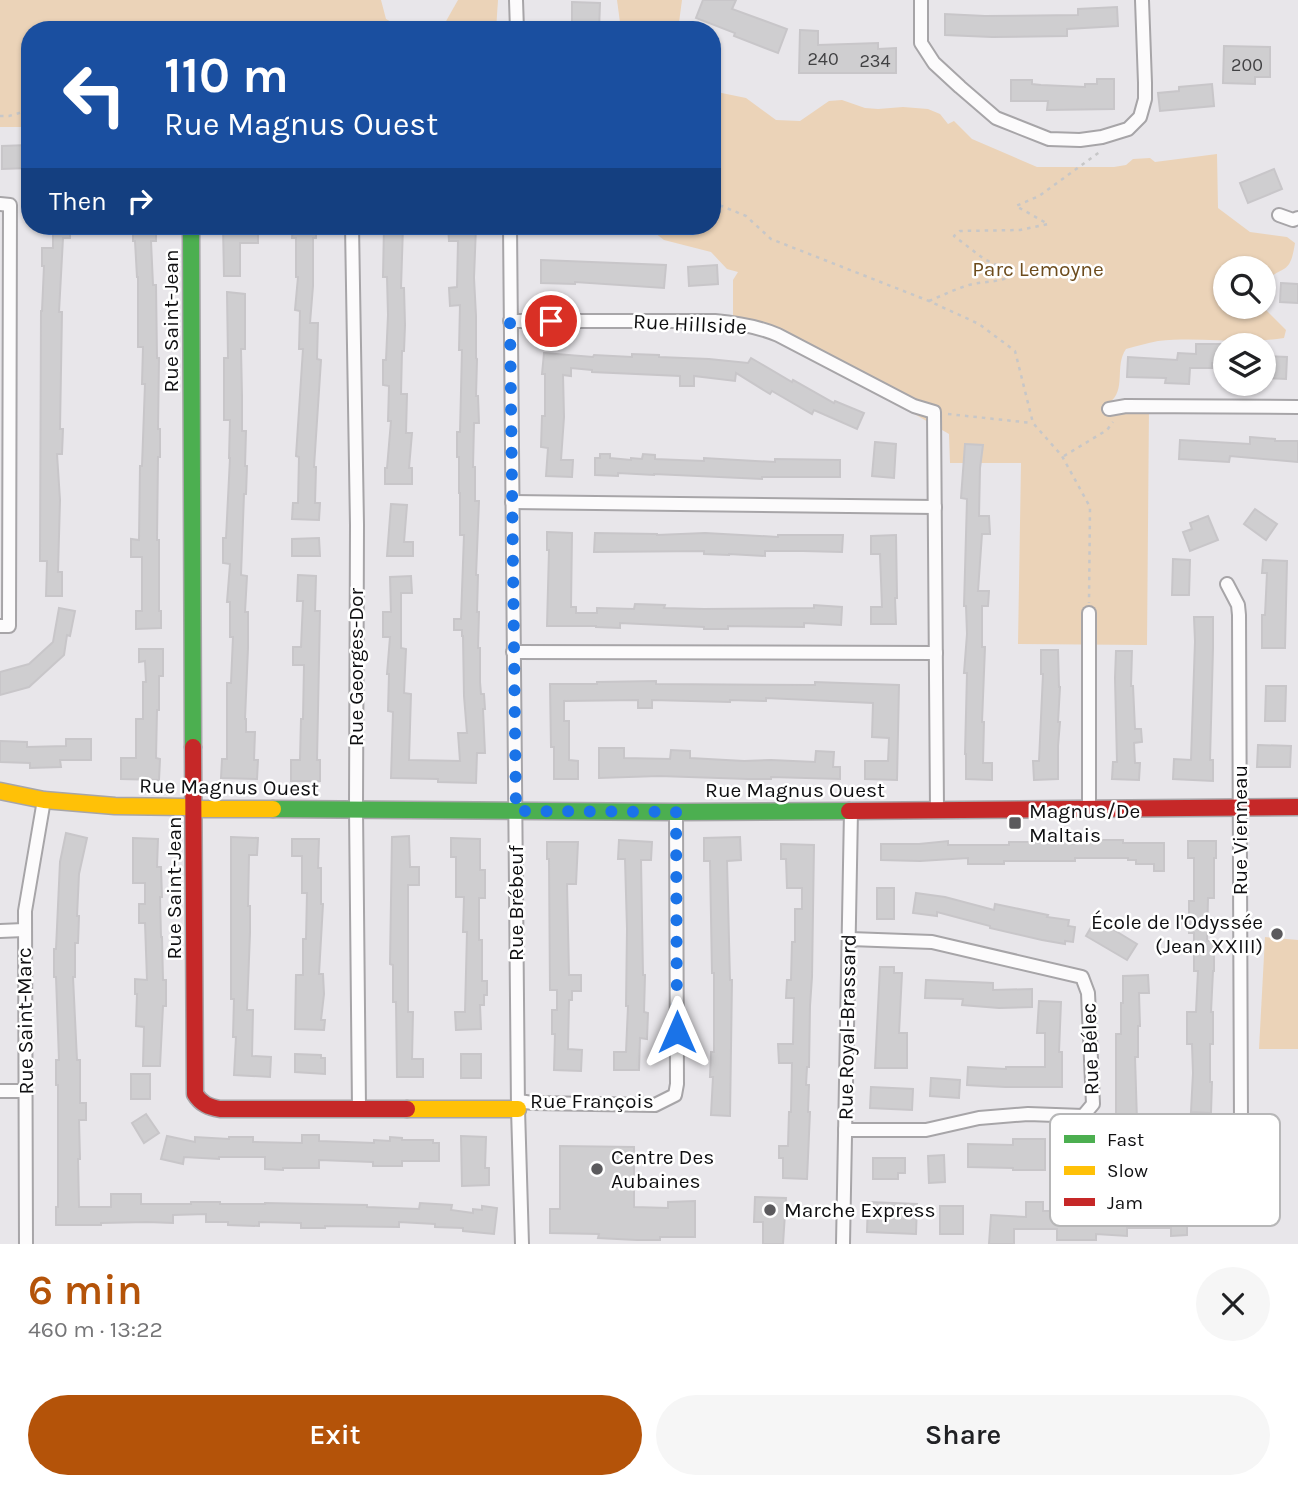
<!DOCTYPE html>
<meta charset="utf-8">
<style>
body{margin:0;font-family:Karla,sans-serif;background:#f6f6f6;color:#202124;height:100vh;display:flex;flex-direction:column;font-size:26px;white-space:nowrap}
*{box-sizing:border-box;margin:0}
p{font-size:23px;color:#757577}
.icon{flex:none;width:38px;height:38px;fill:none;stroke:currentColor;stroke-width:2;stroke-linecap:round;stroke-linejoin:round}
.map{position:relative;height:1244px;overflow:hidden}
.side{display:flex;flex-direction:column;background:#fff;flex:1}
.side>*{flex:none}
.hud{position:absolute;left:21px;top:21px;width:700px;height:214px;border-radius:28px;box-shadow:0 2px 5px #0004;background:#1a4fa0;color:#fff;overflow:hidden}
.fabs{position:absolute;left:1213px;top:256px;display:grid;gap:14px}
.fabs a{display:grid;place-items:center;width:63px;height:63px;border-radius:50%;background:#fff;box-shadow:0 2px 5px #0004;font-size:35px}
.pin{position:absolute;display:grid;place-items:center;width:60px;height:60px;color:#fff;margin:-30px;border:4px solid #fff;border-radius:50%;box-shadow:0 2px 7px #0007}
.me{position:absolute;width:77px;margin:-38px;rotate:0deg;stroke-linejoin:round;filter:drop-shadow(0 0 5px #0008)}
.turn{display:flex;align-items:center;gap:24px;height:147px;padding:0 28px;font-size:32px}
.turn .icon{width:91px;height:91px;stroke-width:2.5}
.turn b{display:block;font-size:49px;line-height:60px}
.then{display:flex;align-items:center;height:66px;padding:0 28px;background:#0003;gap:14px;font-size:26px}
.round{display:grid;place-items:center;flex:none;width:74px;height:74px;border-radius:37px;background:#f6f6f6}
.summary{display:flex;align-items:center;justify-content:space-between;height:119px;padding:0 28px}
h1{font-size:42px;font-weight:600;line-height:52px;color:#b45309}
.primary-button{display:flex;gap:14px;margin-top:auto;padding:14px 28px}
.primary-button a{flex:1;height:80px;border-radius:42px;background:#b45309;color:#fff;font-size:28px;font-weight:600;line-height:80px;text-align:center}
.primary-button a+a{background:#f6f6f6;color:#202124}
.map>svg:first-child{display:block}
.green{fill:#ebd3b8}
.building{fill:#cfced0;stroke:#c8c6c9;stroke-width:2}
.lines{fill:none;stroke-linecap:round;stroke-linejoin:round}
.street-casing{stroke:#a7a5a8;stroke-width:16}
.fast-casing{stroke:#a7a5a8;stroke-width:19}
.slow-casing{stroke:#a7a5a8;stroke-width:19}
.jam-casing{stroke:#a7a5a8;stroke-width:19}
.path{stroke:#c7c7c8;stroke-width:2.5;stroke-dasharray:3.5 5;stroke-linecap:butt}
.street{stroke:#fcfbfc;stroke-width:12}
.fast{stroke:#4caf50;stroke-width:16}
.slow{stroke:#ffc107;stroke-width:16}
.jam{stroke:#c62828;stroke-width:16}
.route{stroke:#1a73e8;stroke-width:12;stroke-dasharray:0 21.6}
.poi-dot{fill:#5b5a5d;stroke:#fff;stroke-width:2.5}
.labels{text-anchor:middle;stroke-width:5;stroke-linejoin:round;paint-order:stroke}
.number-label{font-size:18px;fill:#414143}
.park-label{font-size:21px;fill:#6d4c1d;stroke:#fff}
.street-label{font-size:21px;fill:#0f0f11;stroke:#fff}
.poi-label{font-size:21px;fill:#0f0f11;stroke:#fff;text-anchor:start}
.key{fill:#fff;stroke:#b7b7b8;stroke-width:2}
.key-label{font-size:19px;fill:#0f0f11}
</style>
<div class="map">
<svg width="1298" height="1244" viewBox="0 0 1298 1244">
<rect width="100%" height="100%" fill="#e8e6ea"/>
<g class="green">
<path d="M0,0H381L386,19L406,30H30V127H0Z"/>
<path d="M458,0H498L496,30H441Z"/>
<path d="M617,0H682L678,30H621Z"/>
<path d="M712,91L746,98L776,120L800,121L829,101L842,100L865,108L878,109L903,107L928,109L940,114L948,124L954,121L972,139L1037,167H1114L1126,165L1133,159L1150,158L1155,162L1217,154L1218,208L1250,232L1287,237L1295,243C1290,276 1284,264 1264,282V268H1225V306H1262L1286,330L1284,338C1243,345 1200,336 1158,341C1147,343 1137,346 1126,349C1114,366 1127,390 1109,403L1149,407L1147,645L1018,644L1021,463H950L949,434L778,335L733,322V280L738,272L727,269L711,252L664,240L646,226H712Z"/>
<path d="M1265,937L1298,940V1049H1259Z"/>
</g>
<g class="building">
<path d="M703,0H736L732,9L787,29L778,53L734,36L735,33L696,18Z"/>
<path d="M572,2L600,3L599,30H572Z"/>
<path d="M1117,7L1118,26L1067,29V36L992,37L945,35V14L985,16L1078,15V9Z"/>
<path d="M800,30L818,31V45L878,43V49L896,48V73H799Z"/>
<path d="M1224,46L1270,47V77H1255V84L1223,83Z"/>
<path d="M1097,79H1114V109L1047,110L1048,101H1011V80H1032V84L1041,85L1085,87V84H1097Z"/>
<path d="M1212,84L1214,106L1160,111L1158,93L1179,91V87Z"/>
<path d="M28,145L29,168L2,169V146Z"/>
<path d="M1274,169L1282,189L1248,203L1240,183Z"/>
<path d="M53,226H70V238H63L59,312H62L60,429H63L62,454H57L60,500L58,572H62V596H46L47,561H40L41,311H42L44,266H42V248H53Z"/>
<path d="M133,226H156V241H151L153,285H156L157,358H159L158,429H160V457H158L157,540H159V611H161V628L136,629V611H142V557H131V539L139,540L140,466H142L145,384H142L143,347H138V277H137L135,241H133Z"/>
<path d="M223,226H258V243H240V276H224Z"/>
<path d="M293,226H316V238H313V286L310,323H318L317,359L321,360L314,467H316L315,503H320L319,520L292,519L293,503H298L299,457L296,456L303,349H299L300,311L295,310L298,277H296V238H292Z"/>
<path d="M384,226H403L401,288H404L405,325L404,351H402L401,394H407L406,433H412L409,468H412V484H385V468H387L391,421H388L389,386L383,385V360H386L388,315L387,277H383Z"/>
<path d="M448,226H476L474,278L476,316V358L477,359L476,396H478L479,423H474L473,467H475V501H479L476,575H478L477,612H479L478,648H480V682L481,694H484L485,709H483L485,753H477L476,783L438,782V779L391,778L393,712L388,711L389,674H387L390,637H383V612H391L390,577L411,576L412,593H401V648L406,649L404,693L411,694L409,760L460,761L458,733H467L464,696L463,636H462V630H454V619H461L464,535H460V493H459V457H457V432H460L462,350H459L460,305L450,306L449,288L457,287L458,241H449Z"/>
<path d="M541,260L666,265L664,288L575,282V284L541,283Z"/>
<path d="M717,265L718,284L689,286L688,267Z"/>
<path d="M1281,283L1298,284V303L1280,302Z"/>
<path d="M227,292L245,294V349H241L242,396V431H246L245,466H247L246,494H244L241,575L247,576L245,612H248V648L245,719H246V732H255L254,760H258L257,779L221,778L222,759H227V683H231L233,637H230V602H227L230,564L223,563V538H226L230,458H229L230,420H224V358H228Z"/>
<path d="M1196,344H1225V363H1212V368H1190L1189,384L1165,383L1166,378L1127,377L1128,357L1177,360L1178,353L1196,354Z"/>
<path d="M544,353L593,357L594,355L632,357V354L659,355V357L709,359L748,363L751,358L792,382L793,380L834,403L835,401L864,413L857,429L814,410L812,414L772,391L770,394L736,373L735,381L694,376V386H680V376L592,372V370L571,368V376L563,375L564,417L561,460H573L572,477L546,476L548,448L541,447L542,416H545V374H542Z"/>
<path d="M1264,356L1287,357L1286,379L1264,378Z"/>
<path d="M1250,437L1275,439V441H1298V462L1230,456L1229,462L1179,459L1180,440L1250,444Z"/>
<path d="M875,442L896,444L894,478L872,476Z"/>
<path d="M965,444L983,445L980,468L979,516H989L990,534H982L978,591H989L988,606H982V647H985L982,722H984L983,763H992V780L966,779V754H965L967,673H964L967,634L966,606H964L967,499L961,498Z"/>
<path d="M600,454H610V458L631,460V458L642,459L643,454L655,455V459L704,461V458L775,462V459L840,460V477H762V479L654,474V475L618,473V476L595,475V458H600Z"/>
<path d="M391,504L407,505L404,542H413V556H387Z"/>
<path d="M1255,509L1277,524L1266,540L1244,524Z"/>
<path d="M1208,516L1218,540L1190,551L1183,532L1192,529L1190,523Z"/>
<path d="M547,532L572,533L571,607H576V613H597V608L634,609L635,604L665,605L664,608L704,609L814,608V605L842,607L841,625L804,623V627L728,626V629H704V627L620,623V628L596,627V626H547L549,550H547Z"/>
<path d="M595,533L657,534V535L705,533L778,537V535H843L842,552L803,551H765V556L729,554V555L704,554V551L594,552Z"/>
<path d="M896,535L897,598H895L896,624H871V607H882L880,554H871V536Z"/>
<path d="M319,538L320,556H292V539Z"/>
<path d="M1173,559L1190,560L1189,595H1172Z"/>
<path d="M1263,560L1287,561L1285,648H1262V615H1265L1267,573H1262Z"/>
<path d="M298,575L316,576L315,611H320L317,760H320V781H291V760H300L301,719H303L304,665H293V647H301L303,601H297Z"/>
<path d="M59,608L75,611L70,636L67,635L64,655L29,687L0,695V672L29,664L53,642Z"/>
<path d="M1194,617H1213V648L1210,760H1213V781L1173,779L1174,759L1191,760L1195,641Z"/>
<path d="M139,649H163V676H159V710H157L156,758L160,759L159,780L121,779V758H136V719H143V682H146L145,661L139,662Z"/>
<path d="M1041,650H1058L1059,687H1060L1058,722H1060L1058,746V779L1034,780L1033,761H1039L1043,674H1041Z"/>
<path d="M1116,651H1132L1131,686H1133L1135,729H1141L1142,742L1134,743L1135,763H1140L1139,780L1112,779L1113,762H1117L1115,678Z"/>
<path d="M656,681V684L815,685V682L899,685L897,780L865,779V761H888L889,738L872,737L873,703L766,698V701L730,700V702L652,700V708H638V700L564,701V721H569V760L578,761V779H554V747H551L550,684H597V682Z"/>
<path d="M1266,686H1286L1285,721H1265Z"/>
<path d="M66,739H91V760H60L61,767L30,768V763L0,762V741L27,742V747L66,746Z"/>
<path d="M1258,745L1291,746L1290,767H1257Z"/>
<path d="M599,748H624V758L670,759L671,750L690,751V758L744,761L771,760L815,762L816,751L834,752L833,767H840V779L771,777V779H748L659,776L599,778Z"/>
<path d="M66,833L87,838L79,874L77,916H79L78,943H75V977H73L77,1060H80V1103H86V1120H79L80,1159H78L79,1207H111V1194H141V1204H191V1202H220V1204H265V1203L367,1205V1207L419,1209L420,1203L452,1205L451,1210L473,1213V1209L482,1210V1206L497,1208L494,1234L463,1231V1228L435,1227V1224L399,1222V1227L325,1226V1228H301V1223L259,1222V1226L228,1225V1222H206V1214L173,1215V1223L147,1222L101,1223V1225H56V1207H58V1085H56V1060H59L56,977H54V949H56L60,862Z"/>
<path d="M409,836L410,867H419V885H408V1012H413L412,1059H423V1077H397L396,1002H393V965L390,964L392,837Z"/>
<path d="M231,837L258,838L257,855H249L248,906H250V933L247,1010H253L252,1056L271,1057L270,1077L234,1075L236,1037H233L234,999H231Z"/>
<path d="M740,837L741,860L727,861L730,980H732L730,1116L711,1115L713,1077H710L711,1052H714V973H712L710,861H704V838Z"/>
<path d="M133,838L158,839L157,867H161L162,897H160L161,937H162L163,980H166V1006H163L160,1066H143L144,1027L136,1026L137,994H135V979L147,980L145,923H139V904H145V883H133Z"/>
<path d="M451,838L480,839V870H485V898H479V940H482V981H487V995H484V1005H480L481,1029L456,1030L455,1012H465L467,932H463L464,897H456V857H451Z"/>
<path d="M292,839H319L318,868H321V904H323L319,974H323L324,994L321,1020H325L324,1030L295,1029L296,975H303V939H306L307,893H302V856H292Z"/>
<path d="M619,840L652,842L651,860H641L643,975H645L644,1012L648,1013L647,1039L640,1038L639,1070H614V1052H626L628,1006H626L627,929L625,859H618Z"/>
<path d="M1085,840H1123V843H1164V871H1154V864H1136V860H1128V858H1075V861H1004V864H968V858L920,861L881,860V844H919L948,841V845H1009V842H1085Z"/>
<path d="M1188,841H1216V858H1214V898H1208L1207,941H1214V971H1213L1211,1012H1213V1044H1210V1082H1212L1211,1113L1191,1112L1193,1073L1192,1044H1187V1012H1196L1198,971H1194V933H1189V901H1194V858H1188Z"/>
<path d="M547,842H578L576,884H567L569,975H581V991H572V1000H569L568,1049L582,1050L581,1071L554,1070L555,1034H552V1010H557V990H550L549,859H547Z"/>
<path d="M781,844L814,845L812,977L810,1006L809,1067H807L806,1085H809L808,1112H810L807,1179L783,1178V1158H779V1146H788L789,1112H791L792,1063H779L778,1044H793L794,998H786L787,980H791L792,942H795V909H802V888H787L786,859H781Z"/>
<rect x="877" y="888" width="17" height="31"/>
<path d="M916,893L945,897L994,910L995,904L1048,915L1047,917L1069,920L1068,926L1075,927L1073,942L1065,941V944L1042,940L990,928V926L937,912V916L913,913Z"/>
<path d="M1096,919L1137,944L1127,960L1086,936Z"/>
<path d="M880,967H894V973H902L899,1033H907V1068H875Z"/>
<path d="M1148,975L1149,993H1139L1140,1026H1138V1057H1135L1137,1121H1116V1034H1121V1003H1123V976Z"/>
<path d="M926,980L993,983V990L1032,989V1007L999,1008L962,1005L963,999L925,998Z"/>
<path d="M1039,1001L1061,1002L1059,1052H1062V1087H1005L967,1085L968,1067L1006,1069V1067H1045V1033H1037Z"/>
<path d="M295,1054L321,1055V1058H325V1074L295,1072Z"/>
<rect x="461" y="1054" width="20" height="24"/>
<rect x="131" y="1074" width="19" height="25"/>
<path d="M931,1078L960,1080L959,1098L930,1096Z"/>
<path d="M871,1087L913,1089L912,1110L870,1108Z"/>
<path d="M146,1114L159,1133L144,1143L132,1123Z"/>
<path d="M302,1135H319V1141L374,1143V1140L390,1141V1137L402,1138V1140H433V1143H439V1161H402V1166H373V1162L319,1160V1168H283V1170L265,1169V1157H219V1159L184,1157L183,1164L161,1159L167,1136L195,1142V1137L229,1139V1137H253V1142L302,1143Z"/>
<path d="M461,1136L486,1137L485,1168H489V1185L462,1186Z"/>
<path d="M1013,1139H1045V1170H1013V1168L968,1167V1144L1013,1145Z"/>
<path d="M560,1146L634,1147V1207L668,1208V1202L695,1201V1237H660V1240H637L598,1238L599,1234L550,1233V1209H560Z"/>
<path d="M944,1155L945,1182L929,1183L928,1156Z"/>
<path d="M873,1158H905V1173H898V1179H873Z"/>
<path d="M1107,1189L1129,1190V1196H1164V1200L1197,1198L1226,1200L1225,1219L1187,1217V1235L1171,1236V1228H1127V1236L1096,1234V1240H1057V1229H1014V1244H989L991,1215L1026,1217V1202H1043V1211H1074V1197H1107Z"/>
<path d="M755,1197L786,1198L783,1244H763V1222H754Z"/>
<path d="M868,1202L917,1204L916,1234L867,1232Z"/>
<rect x="940" y="1206" width="23" height="28"/>
</g>
<g class="lines">
<g class="street-casing">
<g id="street">
<path d="M516,0L517,30"/>
<path d="M921,0V43L934,63L960,87L996,118L1049,139L1080,140L1102,137L1128,129L1140,117L1145,99V83L1142,0"/>
<path d="M0,204L10,205L9,626H0"/>
<path d="M1279,215L1293,220L1298,218"/>
<path d="M352,226L357,525L356,809L359,1108"/>
<path d="M510,226L518,1109L522,1244"/>
<path d="M510,321H715C737,323 757,326 778,335L914,406L934,412L937,810"/>
<path d="M1109,409L1126,406L1298,407"/>
<path d="M512,502L935,507"/>
<path d="M1227,584L1238,605L1239,615L1241,1125L1240,1135L1232,1161"/>
<path d="M513,652L936,653"/>
<path d="M1089,809V613"/>
<path d="M0,931L24,930"/>
<path d="M0,1091H26"/>
<path d="M518,1101L533,1103L655,1105L675,1095L677,1084L676,812"/>
<path d="M845,1130H926L979,1118L1028,1114L1083,1116L1093,1104L1088,993L1082,977L932,942L850,939"/>
<path d="M26,1244L25,911L44,800"/>
<path d="M843,1244L851,811"/>
</g>
</g>
<g class="fast-casing">
<g id="fast">
<path d="M191,226L193,747"/>
<path d="M273,809L676,812L849,811"/>
</g>
</g>
<g class="slow-casing">
<g id="slow">
<path d="M0,791L44,800L115,806L185,807L194,809H273"/>
<path d="M407,1109H518"/>
</g>
</g>
<g class="jam-casing">
<g id="jam">
<path d="M193,747L195,1094C201,1104 209,1107 220,1109H407"/>
<path d="M849,811L1298,807"/>
</g>
</g>
<g class="path">
<path d="M0,116H9L26,111"/>
<path d="M712,202L746,216L771,239L929,301L979,324L1015,351L1033,423L1062,456L1090,507L1089,603"/>
<path d="M929,301C941,296 953,290 966,286C982,280 1000,284 1015,274L984,259L954,236L960,231L1020,230L1048,224L1016,206L1039,196L1101,151"/>
<path d="M948,414L1032,423"/>
<path d="M1064,456L1107,430L1113,422"/>
</g>
<use href="#street" class="street"/>
<use href="#fast" class="fast"/>
<use href="#slow" class="slow"/>
<use href="#jam" class="jam"/>
</g>
<g class="lines">
<path class="route" d="M551,321H510L516,811L676,812L677,1032"/>
</g>
<g class="poi-dot">
<rect x="1008" y="816" width="14" height="14" rx="3.5"/>
<circle cx="1277" cy="934" r="7"/>
<circle cx="597" cy="1169" r="7"/>
<circle cx="770" cy="1210" r="7"/>
</g>
<g class="labels">
<g class="number-label">
<text x="823" y="65">240</text>
<text x="875" y="67">234</text>
<text x="1247" y="71">200</text>
</g>
<g class="park-label">
<text x="1038" y="276">Parc Lemoyne</text>
</g>
<g class="street-label">
<text transform="translate(171 321) rotate(-90)" y="7">Rue Saint-Jean</text>
<text transform="translate(690 324) rotate(3)" y="7">Rue Hillside</text>
<text transform="translate(356 667) rotate(-90)" y="7">Rue Georges-Dor</text>
<text transform="translate(229 787) rotate(1)" y="7">Rue Magnus Ouest</text>
<text x="795" y="797">Rue Magnus Ouest</text>
<text transform="translate(1240 830) rotate(-90)" y="7">Rue Vienneau</text>
<text transform="translate(174 888) rotate(-90)" y="7">Rue Saint-Jean</text>
<text transform="translate(516 903) rotate(-90)" y="7">Rue Brébeuf</text>
<text transform="translate(25 1021) rotate(-91)" y="7">Rue Saint-Marc</text>
<text transform="translate(847 1027) rotate(-89)" y="7">Rue Royal-Brassard</text>
<text transform="translate(1090 1049) rotate(-92)" y="7">Rue Bélec</text>
<text x="592" y="1108">Rue François</text>
</g>
<g class="poi-label">
<text x="1029" y="818">Magnus/De<tspan x="1029" dy="24">Maltais</tspan></text>
<text x="1263" y="929" text-anchor="end">École de l'Odyssée<tspan x="1263" dy="24">(Jean XXIII)</tspan></text>
<text x="611" y="1164">Centre Des<tspan x="611" dy="24">Aubaines</tspan></text>
<text x="784" y="1217">Marche Express</text>
</g>
</g>
<rect x="1050" y="1114" width="230" height="112" rx="10" class="key"/>
<rect x="1064" y="1135" width="31" height="8" fill="#4caf50"/>
<rect x="1064" y="1166" width="31" height="9" fill="#ffc107"/>
<rect x="1064" y="1198" width="31" height="8" fill="#c62828"/>
<g class="key-label">
<text x="1107" y="1146">Fast</text>
<text x="1107" y="1177">Slow</text>
<text x="1107" y="1209">Jam</text>
</g>
</svg>
<div class="fabs">
<a><svg class="icon" aria-label="search" viewBox="0 0 24 24"><circle cx="10" cy="10" r="6"/><path d="M15 15l6 6"/></svg></a>
<a><svg class="icon" aria-label="layers" viewBox="0 0 24 24"><path d="M12 4l9 5-9 5-9-5zM3 14l9 5 9-5"/></svg></a>
</div>
<div class="pin" style="left:551px;top:321px;background:#d93025"><svg class="icon" aria-label="arrive" viewBox="0 0 24 24"><path d="M6 21V4h12l-3 4 3 4H6"/></svg></div>
<svg class="me" style="left:677px;top:1032px" viewBox="-20 -20 40 40"><path d="M0-17L14 15 0 8-14 15z" fill="#1a73e8" stroke="#fff" stroke-width="4"/></svg>
<div class="hud">
<div class="turn"><svg class="icon" aria-label="left" viewBox="0 0 24 24"><path d="M17 20v-9H6M10 6l-5 5 5 5"/></svg><div><b>110 m</b>Rue Magnus Ouest</div></div>
<div class="then">Then<svg class="icon" aria-label="right" viewBox="0 0 24 24"><path d="M7 20v-9h11M14 6l5 5-5 5"/></svg></div>
</div>
</div>
<section class="side">
<div class="summary"><div><h1>6 min</h1><p>460 m · 13:22</p></div><a class="round"><svg class="icon" aria-label="close" viewBox="0 0 24 24"><path d="M6 6l12 12M18 6L6 18"/></svg></a></div>
<div class="primary-button"><a>Exit</a><a>Share</a></div>
</section>
